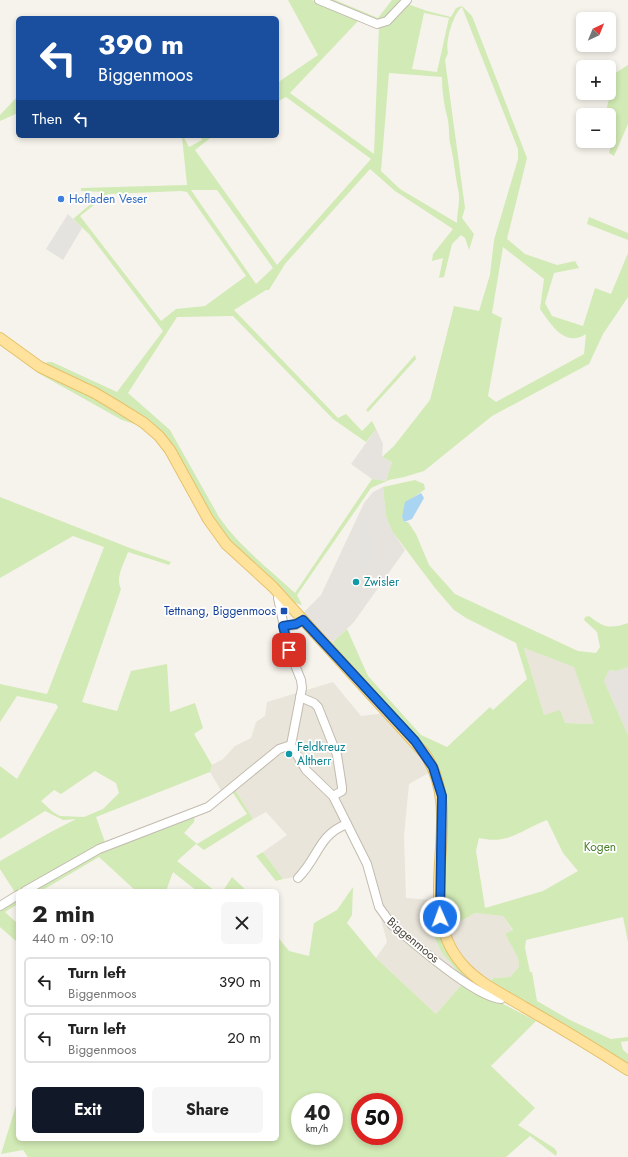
<!DOCTYPE html>
<meta charset="utf-8">
<style>
body{margin:0;font-family:Jost,sans-serif;background:#f6f6f6;color:#222;height:100vh;display:flex;flex-direction:column;font-size:15px;white-space:nowrap}
*{box-sizing:border-box;margin:0}
p{font-size:13px;color:#767676}
.icon{flex:none;width:22px;height:22px;fill:none;stroke:currentColor;stroke-width:2;stroke-linecap:round;stroke-linejoin:round}
.map{position:relative;flex:1;overflow:hidden}
.sheet{position:absolute;left:16px;top:889px;width:263px;height:252px;display:flex;flex-direction:column;background:#fff;border-radius:6px;box-shadow:0 2px 6px #0003}
.sheet>*{flex:none}
.top-card{position:absolute;left:16px;top:16px;width:263px;height:122px;border-radius:6px;box-shadow:0 2px 6px #0003;background:#1a4fa0;color:#fff;overflow:hidden}
.needle{width:26px;rotate:43deg}
.tools{position:absolute;left:576px;top:12px;display:grid;gap:8px}
.tools a{display:grid;place-items:center;width:40px;height:40px;border-radius:6px;background:#fff;box-shadow:0 2px 6px #0003;font-size:20px}
.speed{position:absolute;left:291px;top:1093px;display:flex;gap:8px;font-size:20px;font-weight:700;text-align:center}
.speed>*{display:grid;place-content:center;width:52px;height:52px;border-radius:50%;background:#fff;box-shadow:0 2px 6px #0003;line-height:1}
.speed small{font-size:10px;font-weight:400}
.speed .limit{border:6px solid #d22;background:#fff;color:#111}
.pin{position:absolute;display:grid;place-items:center;width:34px;height:34px;color:#fff;margin:-17px;border-radius:8px;box-shadow:0 2px 6px #0006}
.me{position:absolute;width:44px;margin:-22px;rotate:358deg;stroke-linejoin:round;filter:drop-shadow(0 0 3px #0008)}
.turn{display:flex;align-items:center;gap:14px;height:84px;padding:0 16px;font-size:18px}
.turn .icon{width:52px;height:52px;stroke-width:2.5}
.turn b{display:block;font-size:28px;line-height:34px}
.then{display:flex;align-items:center;height:38px;padding:0 16px;background:#0003;gap:8px;font-size:15px}
.round{display:grid;place-items:center;flex:none;width:42px;height:42px;border-radius:6px;background:#f6f6f6}
.summary{display:flex;align-items:center;justify-content:space-between;height:68px;padding:0 16px}
h1{font-size:24px;font-weight:700;line-height:30px}
.primary-button{display:flex;gap:8px;margin-top:auto;padding:8px 16px}
.primary-button a{flex:1;height:46px;border-radius:6px;background:#111827;color:#fff;font-size:16px;font-weight:700;line-height:46px;text-align:center}
.primary-button a+a{background:#f6f6f6;color:#222}
ul{padding:0;list-style:none}
li{display:flex;align-items:center;gap:12px;height:50px;margin:0 8px 6px;padding:0 8px;border:2px solid #e0e0e0;border-radius:6px}
li div{flex:1}
li b{display:block;font-size:15px}
li em{font-style:normal}
.map>svg:first-child{display:block}
.residential{fill:#eae5da}
.industrial{fill:#e6e2dd}
.green{fill:#d2eab5;fill-rule:evenodd}
.parking{fill:#e5e3e0}
.water{fill:#a9d4f2}
.lines{fill:none;stroke-linecap:round;stroke-linejoin:round}
.minor-casing{stroke:#c2bbae;stroke-width:10}
.major-casing{stroke:#e6c16a;stroke-width:12}
.minor{stroke:#fff;stroke-width:8}
.major{stroke:#ffe39c;stroke-width:10}
.route-casing{stroke:#114b97;stroke-width:10}
.route{stroke:#1a73e8;stroke-width:7}
.shop-dot{fill:#3f7fe0;stroke:#fff;stroke-width:1.5}
.culture-dot{fill:#0f9aa8;stroke:#fff;stroke-width:1.5}
.transit-dot{fill:#1a4fb4;stroke:#fff;stroke-width:1.5}
.labels{text-anchor:middle;stroke-width:3.5;stroke-linejoin:round;paint-order:stroke}
.shop-label{font-size:12px;fill:#366cbe;stroke:#fff;text-anchor:start}
.culture-label{font-size:12px;fill:#0d838f;stroke:#fff;text-anchor:start}
.transit-label{font-size:12px;fill:#164399;stroke:#fff;text-anchor:end}
.park-label{font-size:12px;fill:#4a7f2a;stroke:#fff}
.street-label{font-size:12px;fill:#4b4439;stroke:#fff}
</style>
<div class="map">
<svg width="628" height="1157" viewBox="0 0 628 1157">
<rect width="100%" height="100%" fill="#f6f3ec"/>
<g class="residential">
<path d="M524,648L575,667L595,724L565,723L544,715Z"/>
<path d="M333,682L361,716L385,713L418,749L432,771L409,784L404,836L406,898L433,900V935L442,953L457,969L453,975L463,983L436,1014L376,958L387,942L367,866L346,824L331,831L301,876L283,879L263,852L287,835L266,812L253,819L234,788L223,794L210,772L212,765L223,759L235,746L251,738L256,722L265,716L267,702Z"/>
<path d="M475,913L503,916L513,931L505,934L518,958L519,967L510,977L493,978L490,983L470,969L445,928L460,919L463,920Z"/>
</g>
<g class="industrial">
<path d="M376,429L383,444L382,457L392,462L386,481L372,479L351,464Z"/>
<path d="M383,487L386,516L392,531L405,550L354,622L330,645L301,615L321,595L364,503L373,492Z"/>
<path d="M628,667V735L604,681L609,670L616,671Z"/>
</g>
<g class="green">
<path d="M288,0H312L359,20L290,93L374,154L379,26L405,3L427,11L451,17L456,8L462,6L472,16L527,158L507,239L525,254L557,265L575,261L579,268L554,273L545,303L552,316L583,326L595,288L611,294L628,253V297L603,334L589,364L492,416L424,471L404,477L389,480L371,488L297,595L302,605L292,602L257,565L227,539L211,516L170,444L50,367L46,362H52L117,392L163,331L89,234L73,219L105,192L81,191V188L187,185L182,137L175,136H183L189,147L202,140L200,136H213L195,150L277,265L371,159L286,97L277,102V83L318,55ZM462,7L518,149V159L494,240L490,275L479,311L454,306L430,400L394,446L382,457L392,462L386,481L372,479L295,593C268,568 240,547 219,517L170,430L128,393L177,317L233,316L333,419L366,442L376,429L372,421L362,431L346,414L338,418L234,310L266,290H269L285,264L370,169L395,191L453,229L433,254L432,261L443,258L439,278L444,277L452,244L461,235L465,238L469,250L474,234L462,218L465,208L445,60L448,53C445,42 453,14 462,7ZM424,13L449,18L437,72L412,69ZM389,73L442,77C442,90 444,105 447,116C450,126 448,137 451,147C454,161 455,175 458,189C461,199 457,212 457,223L400,189L381,171ZM191,190H217L273,268L256,284ZM181,191L187,192L246,276L205,306L176,309L161,321L80,216L108,194ZM503,247L544,279L540,309C551,324 564,348 586,334L584,354L496,402L488,396L502,318L492,313Z"/>
<path d="M327,0H335L378,18L392,0H406L388,18L378,21Z"/>
<path d="M628,65V124L614,156L609,153L612,142L607,107L610,95L609,77Z"/>
<path d="M18,96V113L0,121V115Z"/>
<path d="M589,217L628,233V240L587,224Z"/>
<path d="M0,344L89,394L141,426L122,420L38,373Z"/>
<path d="M415,355L416,359L368,412L366,410Z"/>
<path d="M415,480L424,484L425,489C421,493 417,494 414,497C407,502 406,510 402,517L404,522H408L416,534L429,565L455,594L578,651L596,653L600,647L597,632L584,620L585,617L589,616C604,628 610,629 628,623V667L616,671L609,670L604,681L628,735V942L623,917L526,940L525,948L530,972H532L537,1001L570,1020L611,1039L628,1037V1041L621,1042L623,1050L628,1054V1067L490,983L493,978L510,977L519,967L518,958L505,934L513,930L503,916L475,913L463,920L460,919L445,928L442,908L445,796L443,784L437,767L424,746L330,645L347,629L368,676L421,735L447,747L490,707L493,710L527,679L516,643L466,618L454,610L435,588L392,531L386,516L383,487ZM524,648L574,667L594,724L565,723L560,710L544,715ZM547,820L563,853L578,871L543,891L485,908L476,851L479,838C508,845 521,830 547,820Z"/>
<path d="M0,497L130,548L171,562L169,565L128,552C124,564 115,577 121,589L82,702L117,711L131,671L167,664L170,712L195,703L203,728L194,734L212,765L210,772L96,817L106,845L18,891L16,894L0,869V861L49,833L76,819L63,820L45,811L0,839V766L17,779L58,707L56,704L17,696L0,722V684L47,694L104,547L73,536L0,578ZM95,771L116,783L119,793L103,809L84,817L60,816L53,812L41,801L54,790L61,794Z"/>
<path d="M234,788L253,819L204,850L196,844L177,861L215,891H197L173,872L166,891H136L99,857L41,891H28L88,857L195,814L194,822L184,833L197,844L247,814L231,790Z"/>
<path d="M263,852L283,879L276,881L256,856Z"/>
<path d="M232,877L247,891H223Z"/>
<path d="M353,887L352,915L347,923L376,958L436,1014L463,983L536,1021L491,1066L535,1108L518,1125L554,1148L557,1152L556,1156L530,1136L506,1157H28L23,1150L1,1154L18,1099V1139H277V936L289,951L309,956L314,923L337,910ZM300,1102H334V1136H300ZM360,1102H394V1136H360Z"/>
<path d="M18,897V904L5,912L18,924V943L0,927V907Z"/>
<path d="M433,900L436,901L437,917L473,977L489,995L455,971L456,969L442,953L433,935Z"/>
</g>
<g class="parking">
<path d="M68,214L82,228L63,260L46,249Z"/>
<path d="M369,521L372,539L370,570L356,565L358,538H362L361,523Z"/>
</g>
<path class="water" d="M421,493L424,498L412,519L404,522L402,517L405,502Z"/>
<g class="lines">
<g class="minor-casing">
<g id="minor">
<path d="M319,0L377,24L387,21L407,0"/>
<path d="M280,594L278,598L289,650L301,680L302,688L291,745L306,770L333,796L367,864L379,907L392,925C414,943 476,998 501,999L503,994"/>
<path d="M283,626L296,625L303,619"/>
<path d="M300,697L314,703L318,707L337,755L342,787V791L333,796"/>
<path d="M298,878C319,857 318,835 347,824"/>
<path d="M25,891L99,849L208,807L279,749L291,745"/>
<path d="M0,906L18,895"/>
</g>
</g>
<g class="major-casing">
<path id="major" d="M0,338L40,367L95,393L120,408L144,423L159,436L170,450L208,519L226,544L273,587L425,754C468,818 410,904 462,964C478,983 503,994 524,1007C559,1027 594,1048 628,1070"/>
</g>
<use href="#minor" class="minor"/>
<use href="#major" class="major"/>
</g>
<g class="lines">
<g class="route-casing">
<path id="route" d="M289,650L283,626L296,624L303,620L415,741L433,767L442,796L440,917"/>
</g>
<use href="#route" class="route"/>
</g>
<circle class="shop-dot" cx="61" cy="199" r="4"/>
<g class="culture-dot">
<circle cx="356" cy="582" r="4"/>
<circle cx="289" cy="754" r="4"/>
</g>
<rect class="transit-dot" x="280" y="607" width="8" height="8" rx="2"/>
<g class="labels">
<g class="shop-label">
<text x="69" y="203">Hofladen Veser</text>
</g>
<g class="culture-label">
<text x="364" y="586">Zwisler</text>
<text x="297" y="751">Feldkreuz<tspan x="297" dy="14">Altherr</tspan></text>
</g>
<g class="transit-label">
<text x="276" y="615">Tettnang, Biggenmoos</text>
</g>
<g class="park-label">
<text x="600" y="851">Kogen</text>
</g>
<g class="street-label">
<text transform="translate(413 940) rotate(40)" y="4">Biggenmoos</text>
</g>
</g>
</svg>
<div class="tools">
<a><svg class="needle" viewBox="-14 -14 28 28"><path d="M0-13l5 13h-10z" fill="#e53935"/><path d="M0 13l5-13h-10z" fill="#767676"/></svg></a>
<a>+</a>
<a>−</a>
</div>
<div class="speed"><div>40<small>km/h</small></div><div class="limit">50</div></div>
<div class="pin" style="left:289px;top:650px;background:#d93025"><svg class="icon" aria-label="arrive" viewBox="0 0 24 24"><path d="M6 21V4h12l-3 4 3 4H6"/></svg></div>
<svg class="me" style="left:440px;top:917px" viewBox="-20 -20 40 40"><circle r="17" fill="#1a73e8" stroke="#fff" stroke-width="3"/><path d="M0-11L8 9 0 5-8 9z" fill="#fff"/></svg>
<div class="top-card">
<div class="turn"><svg class="icon" aria-label="left" viewBox="0 0 24 24"><path d="M17 20v-9H6M10 6l-5 5 5 5"/></svg><div><b>390 m</b>Biggenmoos</div></div>
<div class="then">Then<svg class="icon" aria-label="left" viewBox="0 0 24 24"><path d="M17 20v-9H6M10 6l-5 5 5 5"/></svg></div>
</div>
<section class="sheet">
<div class="summary"><div><h1>2 min</h1><p>440 m · 09:10</p></div><a class="round"><svg class="icon" aria-label="close" viewBox="0 0 24 24"><path d="M6 6l12 12M18 6L6 18"/></svg></a></div>
<ul>
<li><svg class="icon" aria-label="left" viewBox="0 0 24 24"><path d="M17 20v-9H6M10 6l-5 5 5 5"/></svg><div><b>Turn left</b><p>Biggenmoos</p></div><em>390 m</em></li>
<li><svg class="icon" aria-label="left" viewBox="0 0 24 24"><path d="M17 20v-9H6M10 6l-5 5 5 5"/></svg><div><b>Turn left</b><p>Biggenmoos</p></div><em>20 m</em></li>
</ul>
<div class="primary-button"><a>Exit</a><a>Share</a></div>
</section>
</div>
